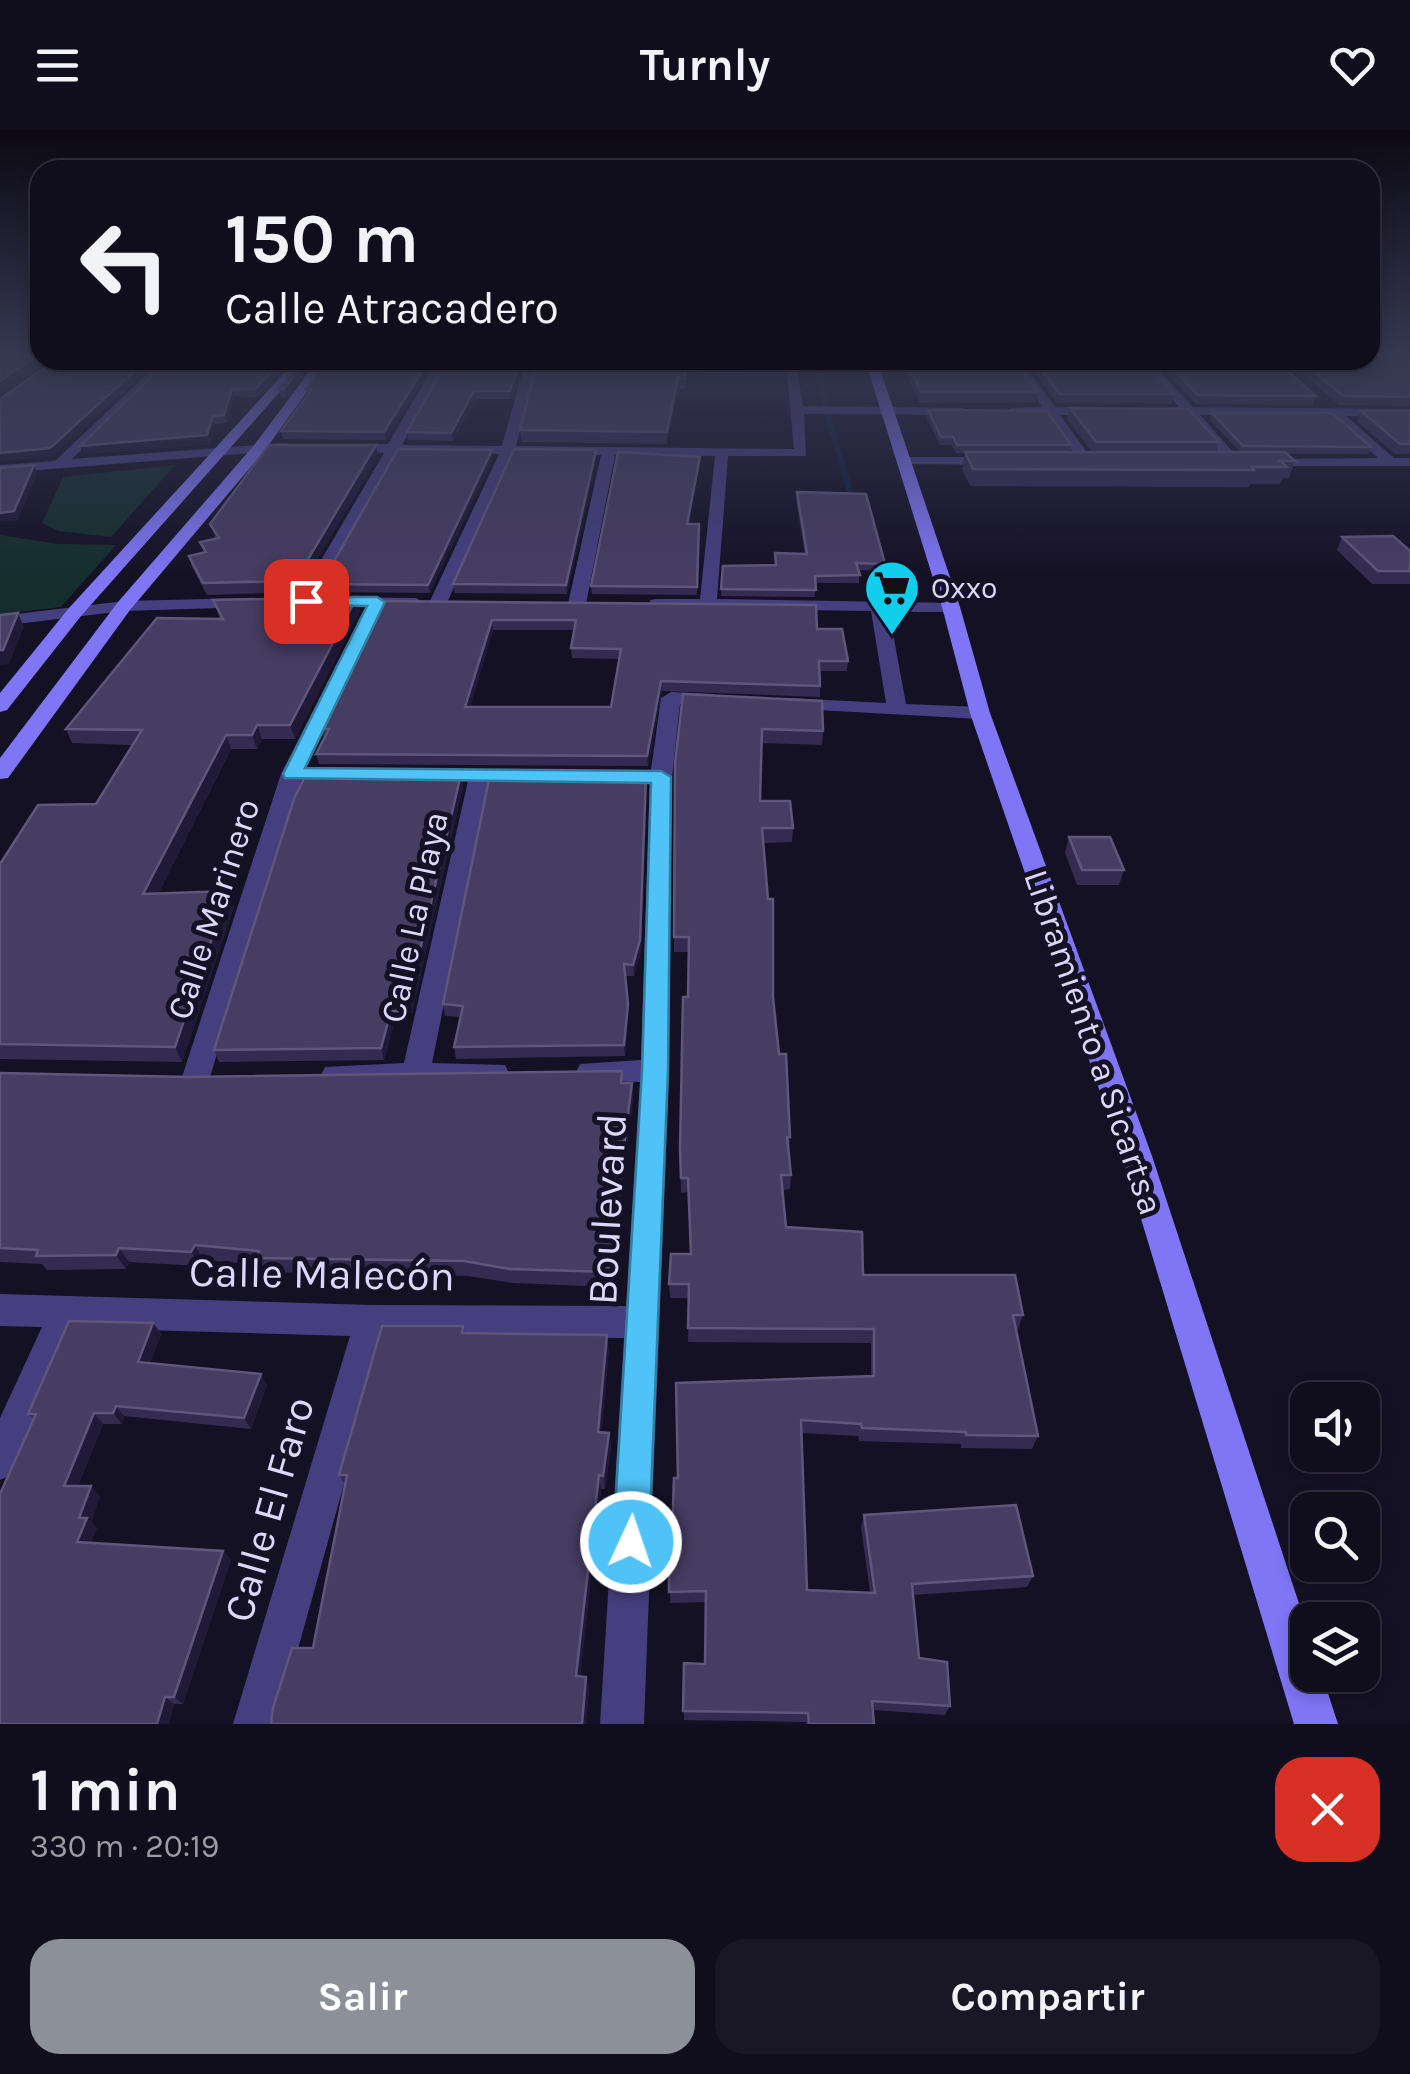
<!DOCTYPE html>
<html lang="es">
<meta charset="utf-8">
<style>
body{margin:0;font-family:Karla,sans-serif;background:#191625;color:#f1f3f6;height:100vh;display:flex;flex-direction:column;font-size:38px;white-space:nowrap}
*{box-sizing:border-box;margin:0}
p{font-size:32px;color:#9c9ca3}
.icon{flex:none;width:55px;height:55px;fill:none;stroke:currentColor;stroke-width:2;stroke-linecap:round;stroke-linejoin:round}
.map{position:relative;height:1594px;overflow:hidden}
.panel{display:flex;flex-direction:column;background:#100d1c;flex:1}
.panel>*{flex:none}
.banner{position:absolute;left:30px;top:30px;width:1350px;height:210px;border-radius:30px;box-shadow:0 5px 15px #0003,0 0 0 2px #302d3b;background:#100d1c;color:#f1f3f6;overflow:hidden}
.buttons{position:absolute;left:1290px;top:1252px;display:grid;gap:20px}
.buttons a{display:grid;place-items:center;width:90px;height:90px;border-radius:20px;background:#100d1c;box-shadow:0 5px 15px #0003,0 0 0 2px #302d3b;font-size:50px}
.pin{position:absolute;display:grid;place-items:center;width:85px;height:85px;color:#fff;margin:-42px;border-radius:20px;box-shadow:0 5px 15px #0006}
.me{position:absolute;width:110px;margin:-55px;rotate:3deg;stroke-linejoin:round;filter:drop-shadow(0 0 8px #0008)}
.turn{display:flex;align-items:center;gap:35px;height:210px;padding:0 30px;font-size:45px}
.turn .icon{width:130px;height:130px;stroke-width:2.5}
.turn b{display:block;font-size:70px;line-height:85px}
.round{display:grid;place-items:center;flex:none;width:105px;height:105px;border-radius:30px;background:#191625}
.summary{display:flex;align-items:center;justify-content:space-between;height:170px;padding:0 30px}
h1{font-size:60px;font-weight:700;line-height:75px}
.button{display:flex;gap:20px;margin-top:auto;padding:20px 30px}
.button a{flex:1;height:115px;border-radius:30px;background:#8c9099;color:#fff;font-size:40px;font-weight:700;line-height:115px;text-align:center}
.button a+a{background:#191625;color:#f1f3f6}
header{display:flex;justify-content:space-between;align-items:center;height:130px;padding:0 30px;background:#100d1c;font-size:45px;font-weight:700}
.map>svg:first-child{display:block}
.green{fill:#142e2e}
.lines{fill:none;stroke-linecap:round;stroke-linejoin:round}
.stream{stroke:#0e1e40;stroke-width:6}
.street{fill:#453f80;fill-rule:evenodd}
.secondary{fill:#7e76f5;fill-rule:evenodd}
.wall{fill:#352b51;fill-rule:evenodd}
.shaded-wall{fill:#201938}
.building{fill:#473d63;stroke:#5e567b;stroke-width:2.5;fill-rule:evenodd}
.route{fill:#4fc3f7;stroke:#337fa1;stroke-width:2.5}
.labels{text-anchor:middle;stroke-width:10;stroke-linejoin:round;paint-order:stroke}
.far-poi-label{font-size:30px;fill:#ddd7fc;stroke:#151125;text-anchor:start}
.street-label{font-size:35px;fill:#ddd7fc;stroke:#151125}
.near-street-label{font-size:42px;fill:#ddd7fc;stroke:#151125}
</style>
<header><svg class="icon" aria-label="menu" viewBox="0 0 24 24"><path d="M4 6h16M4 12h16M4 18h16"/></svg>Turnly<svg class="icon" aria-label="heart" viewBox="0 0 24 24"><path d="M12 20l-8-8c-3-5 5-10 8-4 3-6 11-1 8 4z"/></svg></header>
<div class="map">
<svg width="1410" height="1594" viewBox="0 0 1410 1594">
<rect width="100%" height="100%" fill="#151125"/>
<g class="green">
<path d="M175,335L111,407L59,401L42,393L63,347Z"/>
<path d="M0,405L58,414L116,415L61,477L0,484Z"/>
</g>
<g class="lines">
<g class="stream">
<path d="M819,244L826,276"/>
<path d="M828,285L851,366"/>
</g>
<g class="street">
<path d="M162,230H175L72,329L284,313L289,314V320L0,343V335L55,331Z"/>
<path d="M437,230H449L402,315L502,316L526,230H538L516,316L794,319L787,244L648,242L652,236L797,239L803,276L964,278V284L960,285L804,284L806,326H728L717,469L957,473L960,477L951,482H889L906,574L980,577L990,583L980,589L781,578L778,574L788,568L886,573L871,481L650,478V470L656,469H700L715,326L615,325L586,474L577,479L568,474L601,325L513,324L447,473L438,478L429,473L499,324L397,323L315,471L300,475L297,471L384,323L344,322L337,318L344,314H388Z"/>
<path d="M942,230L936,233L871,234L865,231Z"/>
<path d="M975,230H1107L1101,233H1023L1055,277H1100L1106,281L1100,285H1060L1094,332L1092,335H1082L1047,285L1011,284V278L1042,277L1012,233Z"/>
<path d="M1138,230H1150L1193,277L1410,279V287L1346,286L1394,328H1410V336H1262L1257,335V329L1378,328L1331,286L1200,285L1242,332L1230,335L1186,285L1156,284V278L1179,277Z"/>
<path d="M1225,230H1360L1354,233H1231Z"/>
<path d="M902,327H997L1004,331L997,335L897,334V328Z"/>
<path d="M320,467L416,468L425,473L416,478L383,477L303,644L210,947L206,955L196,958L186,955L182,947L281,644L366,477L326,476L317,471Z"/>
<path d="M246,468L255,473L252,477L124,481L0,496V486L124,471Z"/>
<path d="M671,562L713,564L723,570L713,576L680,574L672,647L669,941L644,1594H600L624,1208L385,1207L277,1594H233L350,1206L76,1198L13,1344L0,1350V1288L42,1197L0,1196V1164L372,1175L626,1176L640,952L580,950L576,942L580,934L641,930L650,647L661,568Z"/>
<path d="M427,639H522L533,645L522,651H489L432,933L505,935L509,943L505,951L495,954L335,956L325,953L321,945L325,937L404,933L468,651L419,650L416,645L419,640Z"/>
</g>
<g class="secondary">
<path d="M296,230H308L81,486L7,580L0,582V563L69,478Z"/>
<path d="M318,230H330L265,320L130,480L8,648L0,649V628L118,472L255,314Z"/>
<path d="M865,230H877L960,477L990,583L1152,1026L1308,1501V1545H1322L1338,1594H1294L1122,1026L970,583L942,477Z"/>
</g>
</g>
<g class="wall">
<path d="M1410,227V276L1339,275L1295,237L1297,230H1370Z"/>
<path d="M169,230H292L257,267L234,266L227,293L215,294L210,314L83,324Z"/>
<path d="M304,230L286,267H281L279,259Z"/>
<path d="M327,230H435L386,310L283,309L281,301L308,265L306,259Z"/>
<path d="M525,230L511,269H475L453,311L408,310L407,302Z"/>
<path d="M540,230H787V233H541Z"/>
<path d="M906,230L1037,262L1035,273H920L904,240Z"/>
<path d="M1033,230H1144L1174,264L1172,274L1057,273L1031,238Z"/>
<path d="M1154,230H1275L1316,266L1312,275L1196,274Z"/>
<path d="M536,237L686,248L685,259H678L667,314L521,312L520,300Z"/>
<path d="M1070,278L1219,312L1216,322H1240L1210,290L1212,283L1371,317L1368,324H1286L1295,331L1289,348H1283L1280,354H1250L1249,357L970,356L962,339L965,323H956L952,315H940L927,288L928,280L1071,315L1070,322H1092L1067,289Z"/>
<path d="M1361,281H1410V324H1395L1357,291Z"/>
<path d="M492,320L493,328L430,463L323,462L321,454Z"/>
<path d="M596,320V329L567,464L455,463L453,454Z"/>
<path d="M378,326L298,462L207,465L192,437L189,426L204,422L200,412L216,409L210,394Z"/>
<path d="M700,327L689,394H699L697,465L592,464L591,456Z"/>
<path d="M797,362L885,434L884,441L859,440V453H815V467L721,466L723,436L775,435L805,424L796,369Z"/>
<path d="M1342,407L1410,421V454H1372L1337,420Z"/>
<path d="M357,467L360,481L295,609H262L257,619H231L158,764L234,776L182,932L0,929V734L96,674L133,615L72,613L66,599L220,489L213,470Z"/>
<path d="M383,471L817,499L848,531L847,541H820V567L662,561L648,636L319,634L316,624L324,609L321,599ZM493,500H575L571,518L572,528L619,529L611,577H470Z"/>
<path d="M683,564L823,601L822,615L762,613L760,671L793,698L792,712L764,713L773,867L790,1007L789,1022L791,1045L790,1059L782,1060L786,1097L863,1145L1023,1185L1018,1199H1016L1038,1306L1032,1319L961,1318V1314L859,1311L858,1306L801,1303L807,1460L870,1462L861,1397L864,1385L1033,1446L1027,1457L913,1465L919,1528L950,1576L945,1585L873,1580L874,1594H806V1592L684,1590V1533L705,1534V1472L670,1473L672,1404L678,1348L871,1246V1213L688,1212L689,1168H670L669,1154L690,1124L688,1062L681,1063L680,1019L688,867L689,822H674V807Z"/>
<path d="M461,644L463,656L412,883L404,882L401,893H394L384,930L219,932L214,920Z"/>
<path d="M646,646L641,822L634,846H625L628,885L625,926L456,929L454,917L461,887L445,886L443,874Z"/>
<path d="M1069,707L1124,740L1119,755H1077L1065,723Z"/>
<path d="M0,943L632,953L633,968L610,1157L513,1153L468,1146L264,1142L260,1135L203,1130L200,1136L129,1132L126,1139L47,1140L42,1134L0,1132Z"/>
<path d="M153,1193L161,1204L150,1233L267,1255L251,1299L124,1286L122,1294H103L78,1356L100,1366L91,1392L97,1398L90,1413L223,1421L231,1430L183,1574H174L169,1594H0L33,1289L28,1284Z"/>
<path d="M463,1196L465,1203L609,1220L601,1303H609L611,1317L605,1359H601L580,1546L589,1557L586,1594H271L313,1518L345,1355L339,1345Z"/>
</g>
<g class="shaded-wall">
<path d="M38,225H40V230H45L0,260V251Z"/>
<path d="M147,230H158L53,326L0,332V323Z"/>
<path d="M283,230H292L257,267L255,259Z"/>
<path d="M306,230H313L286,267L284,259Z"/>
<path d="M429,230H435L386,310L384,302Z"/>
<path d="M521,230H525L511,269L510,261Z"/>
<path d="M678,248V259L667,314V302Z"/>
<path d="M232,259L234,266L227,293L224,285Z"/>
<path d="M474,261L475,269L453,311L451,303Z"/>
<path d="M213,286L215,294L210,314L83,324L80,316Z"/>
<path d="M376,315L378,326L298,462L295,451Z"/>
<path d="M492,320L493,328L430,463L428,455Z"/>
<path d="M596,320V329L567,464L566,455Z"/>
<path d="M700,327V334L688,402L687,394Z"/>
<path d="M34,335L37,344L18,390L0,392V383Z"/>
<path d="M357,467L360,481L295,609L290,595Z"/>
<path d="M18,483L24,497L9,534L0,535V520Z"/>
<path d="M492,490L493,500L467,587L465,577Z"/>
<path d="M661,551L662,561L648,636L647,626Z"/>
<path d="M257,595L262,609L257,619L252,605Z"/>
<path d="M226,605L231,619L150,780L143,764Z"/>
<path d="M461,644L463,656L412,883L408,871Z"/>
<path d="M646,646L641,822L634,846L633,835Z"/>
<path d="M228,761L234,776L182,932L175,917Z"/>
<path d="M400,870L404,882L401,893L398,881Z"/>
<path d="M628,874V885L625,926L624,915Z"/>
<path d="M391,881L394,893L384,930L381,918Z"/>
<path d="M632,953L633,968L610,1157L608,1142Z"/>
<path d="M195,1115L203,1130L200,1136L191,1122Z"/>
<path d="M119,1118L129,1132L126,1139L116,1125Z"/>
<path d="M153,1193L161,1204L146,1243L138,1232Z"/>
<path d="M607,1205L609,1220L600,1316L598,1302Z"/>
<path d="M261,1244L267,1255L251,1299L244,1288Z"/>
<path d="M116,1276L124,1286L122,1294L113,1283Z"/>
<path d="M94,1283L103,1294L74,1366L64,1356Z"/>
<path d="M609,1303L611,1317L605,1359L603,1346Z"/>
<path d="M599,1345L601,1359L579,1557L576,1546Z"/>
<path d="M91,1356L100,1366L91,1392L97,1398L87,1422L77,1412L79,1388Z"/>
<path d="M223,1421L231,1430L183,1574L174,1567Z"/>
<path d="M586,1547L589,1557L586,1594H582Z"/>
<path d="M165,1567L174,1574L169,1594H157Z"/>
</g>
<g class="building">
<path d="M0,225H38L0,251Z"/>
<path d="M1370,225L1410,227V267L1343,266L1301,230H1370Z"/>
<path d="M55,230H147L50,318L0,323V269Z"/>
<path d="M169,230H283L255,259H232L224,285L213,286L207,305L80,316Z"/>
<path d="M304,230H306L284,259H279Z"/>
<path d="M327,230H429L384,302L281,301L312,259H306Z"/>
<path d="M448,230H521L510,261H474L451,303L407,302Z"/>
<path d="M906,230H1014L1037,262H921Z"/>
<path d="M1034,230H1144L1174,264H1059Z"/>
<path d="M1165,230H1275L1316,266L1198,265Z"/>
<path d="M536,237H686L685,248H678L667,302L520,300Z"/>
<path d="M1070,278L1188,279L1219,312H1096Z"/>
<path d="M928,280L1047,281L1071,315H957L953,307H941Z"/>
<path d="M1361,281H1410V314H1400Z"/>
<path d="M1212,283H1332L1371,317L1243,316Z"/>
<path d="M269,315H376L295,451L203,453L189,426L206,422L200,412L219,408L210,394Z"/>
<path d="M398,319L492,320L428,455L321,454Z"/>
<path d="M514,319L596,320L566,455L453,454Z"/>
<path d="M618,322L700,327L687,394H699L697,457L591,456Z"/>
<path d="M965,322H1285L1295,331H1280L1287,337H1252L1254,340L973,339Z"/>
<path d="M34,335L14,381L0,383V338Z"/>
<path d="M797,362L866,364L885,434L856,433L860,445L815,446L816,460L721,459L723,436L776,435L775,423L807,424Z"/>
<path d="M1393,406L1410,421V441H1378L1342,407Z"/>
<path d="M357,467L290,595H257L252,605H226L143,764L228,761L175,917L0,914V734L38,675L96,674L142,600L66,599L157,488L223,489L213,470Z"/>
<path d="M383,471L816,475L817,499H842L848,531H819L820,556L661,551L647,626L316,624L329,599H321ZM492,490H576L571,518L621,519L611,577H465Z"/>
<path d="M18,483L3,520H0V485Z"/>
<path d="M683,564L822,571L823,601L762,599L760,671H790L793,698H762L768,769H773V867L779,924H786L790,1007H787L791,1045H781L786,1097L862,1102L863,1145H1015L1023,1185H1013L1038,1306L966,1305V1302L862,1298L861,1294L801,1290L807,1460L875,1463L864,1385L1016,1375L1033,1446L912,1454L919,1528L947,1532L950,1576L872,1571L874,1594H809L808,1583L683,1581L684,1533L705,1534L706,1461L669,1462V1404H672L674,1348H678L676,1253L874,1246V1199L688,1198L689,1154H669L671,1124H691L688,1048H681L680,1019L683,867H688L689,807H674L675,633Z"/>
<path d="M307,642L461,644L408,871L400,870L398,881H391L381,918L214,920L294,669Z"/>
<path d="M490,645L646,646L640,810L633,835L624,834L628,874L624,915L454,917L463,876L443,874Z"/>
<path d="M1069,707H1110L1124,740H1082Z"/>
<path d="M622,941L621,953H632L608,1142L510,1139L464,1131L256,1128L259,1121L195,1115L191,1122L119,1118L116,1125L36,1126L38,1120L0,1118V943L189,947Z"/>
<path d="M69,1191L153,1193L138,1232L261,1244L244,1288L116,1276L113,1283H94L64,1356H91L79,1388H87L77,1412L223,1421L174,1567H165L157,1594H0V1364L36,1284H28Z"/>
<path d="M382,1196H463L462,1203L607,1205L598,1302L609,1303L603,1346L599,1345L576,1546L586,1547L582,1594H271L273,1578L292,1518H313L347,1345H339Z"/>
</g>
<linearGradient id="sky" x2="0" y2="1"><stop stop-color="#0c0914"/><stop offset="0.5" stop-color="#353851"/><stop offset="1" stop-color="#353851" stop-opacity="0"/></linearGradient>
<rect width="1410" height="448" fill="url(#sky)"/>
<path class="route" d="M306,467H377L385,472L305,638L661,641L671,647L668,941L649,1412L644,1424L631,1430L618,1424L613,1412L642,941L651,653L285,648L283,644L367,476L300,475L298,471Z"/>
<defs>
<g id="supermarket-pin" transform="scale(2.875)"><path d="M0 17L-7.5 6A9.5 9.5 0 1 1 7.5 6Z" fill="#12ceed" stroke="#151125"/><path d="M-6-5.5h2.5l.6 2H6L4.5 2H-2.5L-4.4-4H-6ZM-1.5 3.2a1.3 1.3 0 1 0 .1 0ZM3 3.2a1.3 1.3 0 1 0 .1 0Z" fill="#111"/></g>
</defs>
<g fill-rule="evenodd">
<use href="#supermarket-pin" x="892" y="458"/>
</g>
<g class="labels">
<g class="far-poi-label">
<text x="931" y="468">Oxxo</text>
</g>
<g class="street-label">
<text transform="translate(213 779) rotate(-72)" y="12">Calle Marinero</text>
<text transform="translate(414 787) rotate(-78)" y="12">Calle La Playa</text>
<text transform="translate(1094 912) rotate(71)" y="12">Libramiento a Sicartsa</text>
</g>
<g class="near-street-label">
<text transform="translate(606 1079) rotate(-87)" y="15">Boulevard</text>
<text transform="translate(322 1143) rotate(1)" y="15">Calle Malecón</text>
<text transform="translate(268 1379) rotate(-74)" y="15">Calle El Faro</text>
</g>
</g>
</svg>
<div class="buttons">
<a><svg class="icon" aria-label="sound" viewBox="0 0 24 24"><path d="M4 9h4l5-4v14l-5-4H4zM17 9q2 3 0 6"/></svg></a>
<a><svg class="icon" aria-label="search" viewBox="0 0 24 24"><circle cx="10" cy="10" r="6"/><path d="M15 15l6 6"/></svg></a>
<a><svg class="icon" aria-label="layers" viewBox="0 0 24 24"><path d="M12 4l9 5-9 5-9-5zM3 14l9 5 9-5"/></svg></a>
</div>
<div class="pin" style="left:306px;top:471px;background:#d93025"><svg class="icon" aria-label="arrive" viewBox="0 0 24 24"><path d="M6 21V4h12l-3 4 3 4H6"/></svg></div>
<svg class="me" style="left:631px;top:1412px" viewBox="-20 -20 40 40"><circle r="17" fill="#4fc3f7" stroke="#fff" stroke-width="3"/><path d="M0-11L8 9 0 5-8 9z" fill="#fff"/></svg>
<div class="banner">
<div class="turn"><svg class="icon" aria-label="left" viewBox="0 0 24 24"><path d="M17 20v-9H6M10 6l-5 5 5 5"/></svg><div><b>150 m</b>Calle Atracadero</div></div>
</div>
</div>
<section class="panel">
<div class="summary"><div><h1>1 min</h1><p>330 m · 20:19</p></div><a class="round" style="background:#d93025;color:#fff"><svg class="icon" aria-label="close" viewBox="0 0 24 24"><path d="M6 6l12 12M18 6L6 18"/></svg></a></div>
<div class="button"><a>Salir</a><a>Compartir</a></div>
</section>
